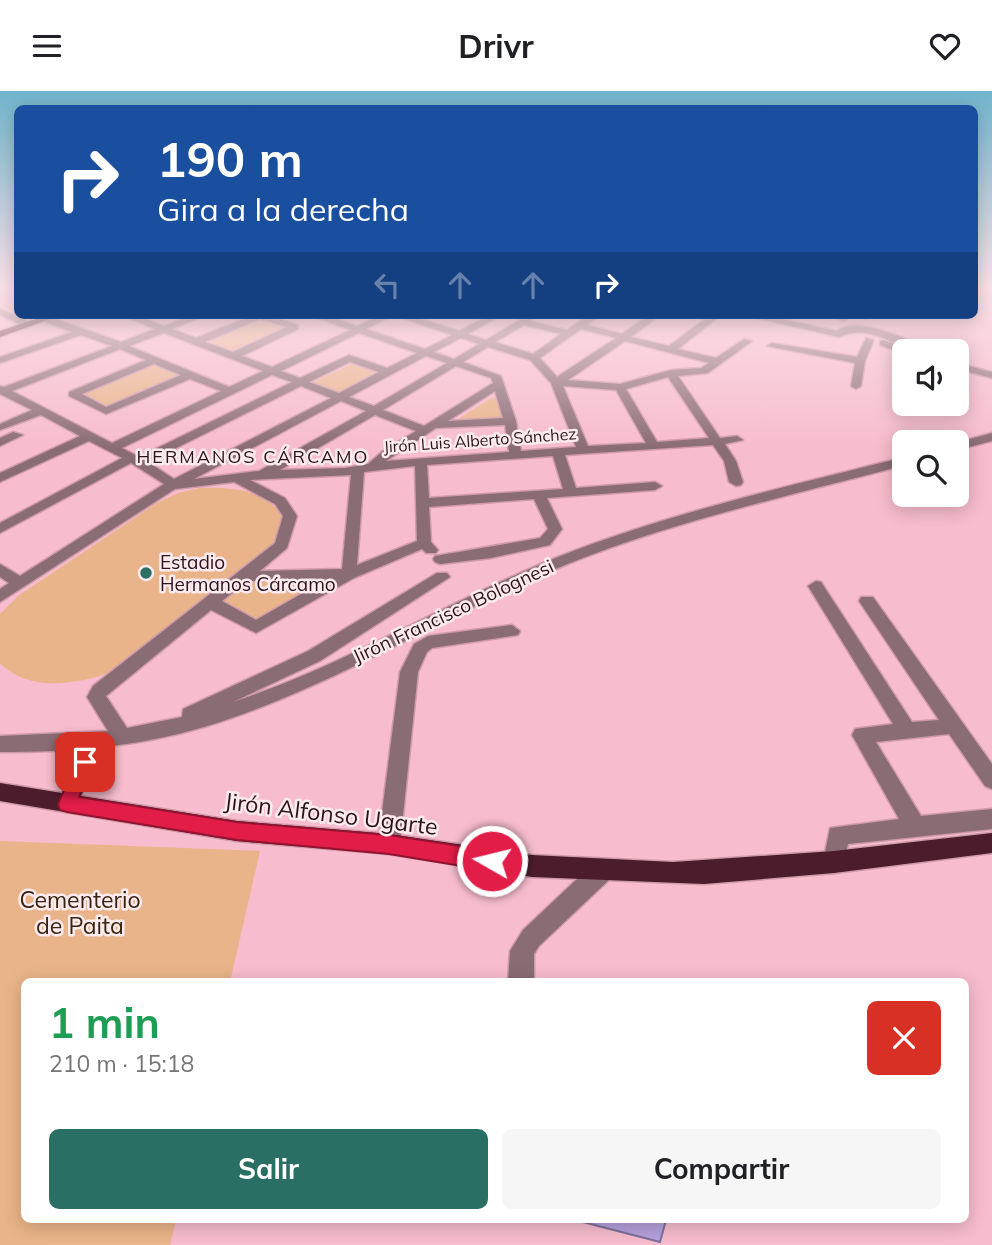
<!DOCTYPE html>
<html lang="es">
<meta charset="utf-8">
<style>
body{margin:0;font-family:Mulish,sans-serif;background:#f6f6f6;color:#202124;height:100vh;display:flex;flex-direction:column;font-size:26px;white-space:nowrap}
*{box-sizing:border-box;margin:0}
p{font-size:23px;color:#757577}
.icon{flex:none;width:38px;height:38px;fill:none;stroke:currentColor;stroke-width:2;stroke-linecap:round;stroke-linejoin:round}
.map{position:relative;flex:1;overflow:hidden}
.drawer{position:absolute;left:21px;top:887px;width:948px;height:245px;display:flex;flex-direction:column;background:#fff;border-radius:10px;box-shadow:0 4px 18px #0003}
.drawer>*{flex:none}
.banner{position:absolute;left:14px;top:14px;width:964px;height:214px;border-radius:10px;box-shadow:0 4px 18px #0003;background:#1a4fa0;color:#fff;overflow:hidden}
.controls{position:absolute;left:892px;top:248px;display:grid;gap:14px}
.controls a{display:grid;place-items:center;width:77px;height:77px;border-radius:10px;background:#fff;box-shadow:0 4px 18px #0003;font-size:35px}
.pin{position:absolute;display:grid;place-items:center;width:60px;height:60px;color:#fff;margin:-30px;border-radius:14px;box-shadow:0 4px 10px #0006}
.me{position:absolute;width:77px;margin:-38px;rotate:278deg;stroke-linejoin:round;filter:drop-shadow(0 0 5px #0008)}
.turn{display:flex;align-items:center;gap:24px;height:147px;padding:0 28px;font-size:32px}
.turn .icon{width:91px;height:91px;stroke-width:2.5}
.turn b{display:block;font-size:49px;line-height:60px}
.lanes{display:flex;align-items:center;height:66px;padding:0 28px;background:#0003;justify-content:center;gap:35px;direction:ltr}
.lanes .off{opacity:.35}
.round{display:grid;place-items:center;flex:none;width:74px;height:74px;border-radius:10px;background:#f6f6f6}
.summary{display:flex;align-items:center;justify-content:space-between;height:119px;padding:0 28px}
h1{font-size:42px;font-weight:700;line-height:52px;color:#1e9e55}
.primary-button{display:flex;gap:14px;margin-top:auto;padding:14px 28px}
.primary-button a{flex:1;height:80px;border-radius:10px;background:#296f63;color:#fff;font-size:28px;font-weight:700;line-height:80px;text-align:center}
.primary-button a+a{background:#f6f6f6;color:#202124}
header{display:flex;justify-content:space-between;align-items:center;height:91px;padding:0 28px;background:#fff;font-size:32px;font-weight:700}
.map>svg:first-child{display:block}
.green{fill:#e9b489}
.building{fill:#b4a0dc;stroke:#7e709a;stroke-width:2}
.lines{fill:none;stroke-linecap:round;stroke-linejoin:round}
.minor-casing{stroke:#cf9aaa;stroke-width:3}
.major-casing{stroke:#cf9aaa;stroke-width:3}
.minor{fill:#8a6c74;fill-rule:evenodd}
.major{fill:#4c1c2d;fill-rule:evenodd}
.route{fill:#e11d48;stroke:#92132f;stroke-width:2}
.poi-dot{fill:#296f63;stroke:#fbebef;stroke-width:2.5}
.labels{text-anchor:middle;stroke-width:5;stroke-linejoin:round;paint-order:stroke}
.far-street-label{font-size:16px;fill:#2d131c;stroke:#fbebef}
.far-neighbourhood-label{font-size:18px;letter-spacing:2px;fill:#2d131c;stroke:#fbebef}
.poi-label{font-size:19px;fill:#2d131c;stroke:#fbebef;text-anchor:start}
.street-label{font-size:19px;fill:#2d131c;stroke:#fbebef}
.near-street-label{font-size:23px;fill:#2d131c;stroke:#fbebef}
.near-park-label{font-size:23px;fill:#3a230f;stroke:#fbebef}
</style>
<header><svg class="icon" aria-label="menu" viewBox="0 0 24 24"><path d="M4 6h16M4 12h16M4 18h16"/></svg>Drivr<svg class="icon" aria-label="heart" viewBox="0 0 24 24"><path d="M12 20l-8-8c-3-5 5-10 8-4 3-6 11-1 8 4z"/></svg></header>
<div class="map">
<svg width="992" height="1154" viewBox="0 0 992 1154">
<rect width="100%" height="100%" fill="#f7bccd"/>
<g class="green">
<path d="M258,228L287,238L232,264L201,253Z"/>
<path d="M153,272L183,286L108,317L80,304Z"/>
<path d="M352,273L381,284L340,304L311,292Z"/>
<path d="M491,307H496L503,327L455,330Z"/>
<path d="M200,397C229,396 267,398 283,427L275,453L112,581C77,593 29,602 0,572V523L18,505L157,412L178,402Z"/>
<path d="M332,489L260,529L222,512L248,491Z"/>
<path d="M0,750L260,760L230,891H24V1129H176L170,1154H0Z"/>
</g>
<path class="building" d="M575,1129H666L660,1151Z"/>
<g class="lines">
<g class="minor-casing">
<g id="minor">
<path d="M0,195H5L1,197Z"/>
<path d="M0,218L25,229L27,231L19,233L0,224Z"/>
<path d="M122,224H135L164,235L193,224H206L172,238L196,247L254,224H266L298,234V238L242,265L272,276L350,239L310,224H324L357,235L381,224H393L366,238L425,258L452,244L394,224H408L459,240L490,224H502L468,243L486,249L528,224H539L530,230L567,239L589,224H600L587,234L622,243L649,224H660L631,246L669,255L710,224H721L678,258L716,267L744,248L752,250L708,282L678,285L720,347L737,345L743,349L725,353L736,370L743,391L741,394L736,395L729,391L724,370L713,354L565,364L576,397L655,391L662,395L655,399L547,407L562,438L550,454L491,467L440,473L435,471L433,468L435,465L540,447L548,438L534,408L429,416L431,451L438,459L436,462H426L422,458L354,487L256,542L211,519L106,605L127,637L182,626L183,618L308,560L437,482H447L450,486L320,570L233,611C346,574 448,510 558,466C669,422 789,395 905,366V374C793,404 678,429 570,472C446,522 333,597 204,636C137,656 69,661 0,661V645L108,640L87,606L93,595L275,452L283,425L275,413L234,391L175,398L0,511V498L9,492L0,486V473L20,485L164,393L131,372L0,442V432L122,367L89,350L0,391V382L80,345L41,324L0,339V333L32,319L0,303V295L4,296L112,255L81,244L0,272V266L72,241L43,230V226L46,225L121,251L155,238ZM260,228L287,236L233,261L205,251ZM524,234L561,243L533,263L495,251ZM581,238L616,247L557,286L540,267ZM164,242L263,280L229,296L129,255ZM359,242L417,262L387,277L349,264L300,287L281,280ZM461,247L479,253L454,268L434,261ZM625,250L709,272L701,277L671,279L620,293L568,289ZM488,256L530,269L551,292L576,356L521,360L516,330L501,285L463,271ZM120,258L146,269L69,301V305L106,323L190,288L221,300L112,352L12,300ZM426,265L447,272L374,315L349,306ZM350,271L379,281L339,302L309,291ZM154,273L181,284L106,316L82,303ZM456,275L491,287L493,292L424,335L383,319ZM272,284L292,291L139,366L122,357ZM668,286L709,347L657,351L626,298ZM301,295L331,307L174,388L148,371ZM563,295L616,299L646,352L588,355ZM495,300L503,327L448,330ZM341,310L366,320L259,380L194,388ZM375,324L416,340L383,360L368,373L345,377L280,379ZM505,334L509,361L386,370L436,337ZM553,365L563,398L429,407L427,374ZM415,375L417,450L357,474L364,381ZM351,384L342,478L260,480L287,457L297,425L285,407L250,389ZM327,488L256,529L222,510L247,490Z"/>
<path d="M744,224H762L837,240C855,225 912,247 928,261C896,261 873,230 839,246Z"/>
<path d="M827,224H843L849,227L844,230Z"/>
<path d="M860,224H870V225L865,228Z"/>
<path d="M866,247L874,249L865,270L861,295L856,298L851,295L855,272L767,255L772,252L857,266Z"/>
<path d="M883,249L904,256L905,280L900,277L896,260L880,254V250Z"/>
<path d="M957,272L992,281V287L957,278Z"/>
<path d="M13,341L23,344L0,355V347Z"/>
<path d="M992,342V350L957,359L955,352Z"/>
<path d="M816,490L821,491L912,631L939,629L859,510L861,506H873L992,673V698L985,695L949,643L876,651L921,725L992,718V738L848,753L842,779L834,782L826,779L823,771L830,737L899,728L852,644L855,638L893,633L808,495Z"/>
<path d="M512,534L520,540L518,544L432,557L427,561L418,581L400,753L397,760L389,763L381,760L378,753L400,581L414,553L428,545Z"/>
<path d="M603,768L611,771L614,779L611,787L539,855L534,863V891H508L510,860L523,839L595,771Z"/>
</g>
</g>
<g class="major-casing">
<g id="major">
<path d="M47,224H61L0,246V240Z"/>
<path d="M94,642L101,644L104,650L81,705L237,730L389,743L532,764L673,771L834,760L992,742V762L834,782L704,793L532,786L389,763L237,750L0,710V692L62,702L87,644Z"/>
</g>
</g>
<use href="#minor" class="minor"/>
<use href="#major" class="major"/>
</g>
<linearGradient id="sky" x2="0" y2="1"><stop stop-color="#70b4cc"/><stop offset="0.55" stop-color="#fbe1e8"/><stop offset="1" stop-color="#fbe1e8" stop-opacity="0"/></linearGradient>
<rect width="992" height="357" fill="url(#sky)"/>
<path class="route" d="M85,663L91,665L94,671L79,706L237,731L389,744L492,760L499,763L502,770L499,777L492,780L389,763L237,749L67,721L60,719L58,713L79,665Z"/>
<circle class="poi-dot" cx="146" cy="482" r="7"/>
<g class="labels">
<g class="far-street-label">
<text transform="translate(480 349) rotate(-4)" y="6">Jirón Luis Alberto Sánchez</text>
</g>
<g class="far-neighbourhood-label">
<text x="253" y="372">HERMANOS CÁRCAMO</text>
</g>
<g class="poi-label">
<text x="160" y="478">Estadio<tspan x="160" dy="22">Hermanos Cárcamo</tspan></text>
</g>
<g class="street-label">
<text transform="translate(453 520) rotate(-25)" y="7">Jirón Francisco Bolognesi</text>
</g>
<g class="near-street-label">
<text transform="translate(331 723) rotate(7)" y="8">Jirón Alfonso Ugarte</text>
</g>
<g class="near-park-label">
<text x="80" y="817">Cementerio<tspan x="80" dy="26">de Paita</tspan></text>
</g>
</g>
</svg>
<div class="controls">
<a><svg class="icon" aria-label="sound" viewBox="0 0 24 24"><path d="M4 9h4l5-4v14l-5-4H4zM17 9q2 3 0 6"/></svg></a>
<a><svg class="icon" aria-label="search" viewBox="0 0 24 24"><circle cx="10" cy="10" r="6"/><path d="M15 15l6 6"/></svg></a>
</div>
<div class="pin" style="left:85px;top:671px;background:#d93025"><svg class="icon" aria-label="arrive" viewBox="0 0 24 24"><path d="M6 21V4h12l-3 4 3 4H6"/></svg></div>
<svg class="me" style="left:492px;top:770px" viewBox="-20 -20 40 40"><circle r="17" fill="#e11d48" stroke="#fff" stroke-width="3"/><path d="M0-11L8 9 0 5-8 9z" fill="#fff"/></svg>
<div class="banner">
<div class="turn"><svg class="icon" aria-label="right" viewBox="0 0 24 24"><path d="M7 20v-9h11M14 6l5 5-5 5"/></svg><div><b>190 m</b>Gira a la derecha</div></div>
<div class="lanes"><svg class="icon off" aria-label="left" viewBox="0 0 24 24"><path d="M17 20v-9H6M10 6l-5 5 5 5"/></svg><svg class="icon off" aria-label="ahead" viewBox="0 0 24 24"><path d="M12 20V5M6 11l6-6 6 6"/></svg><svg class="icon off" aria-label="ahead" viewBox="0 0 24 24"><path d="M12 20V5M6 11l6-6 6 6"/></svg><svg class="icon" aria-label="right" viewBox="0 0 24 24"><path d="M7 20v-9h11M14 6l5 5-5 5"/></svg></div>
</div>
<section class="drawer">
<div class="summary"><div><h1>1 min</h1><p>210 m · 15:18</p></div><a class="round" style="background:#d93025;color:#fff"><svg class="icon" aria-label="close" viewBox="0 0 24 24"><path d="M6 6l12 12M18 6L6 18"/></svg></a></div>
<div class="primary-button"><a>Salir</a><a>Compartir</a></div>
</section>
</div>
